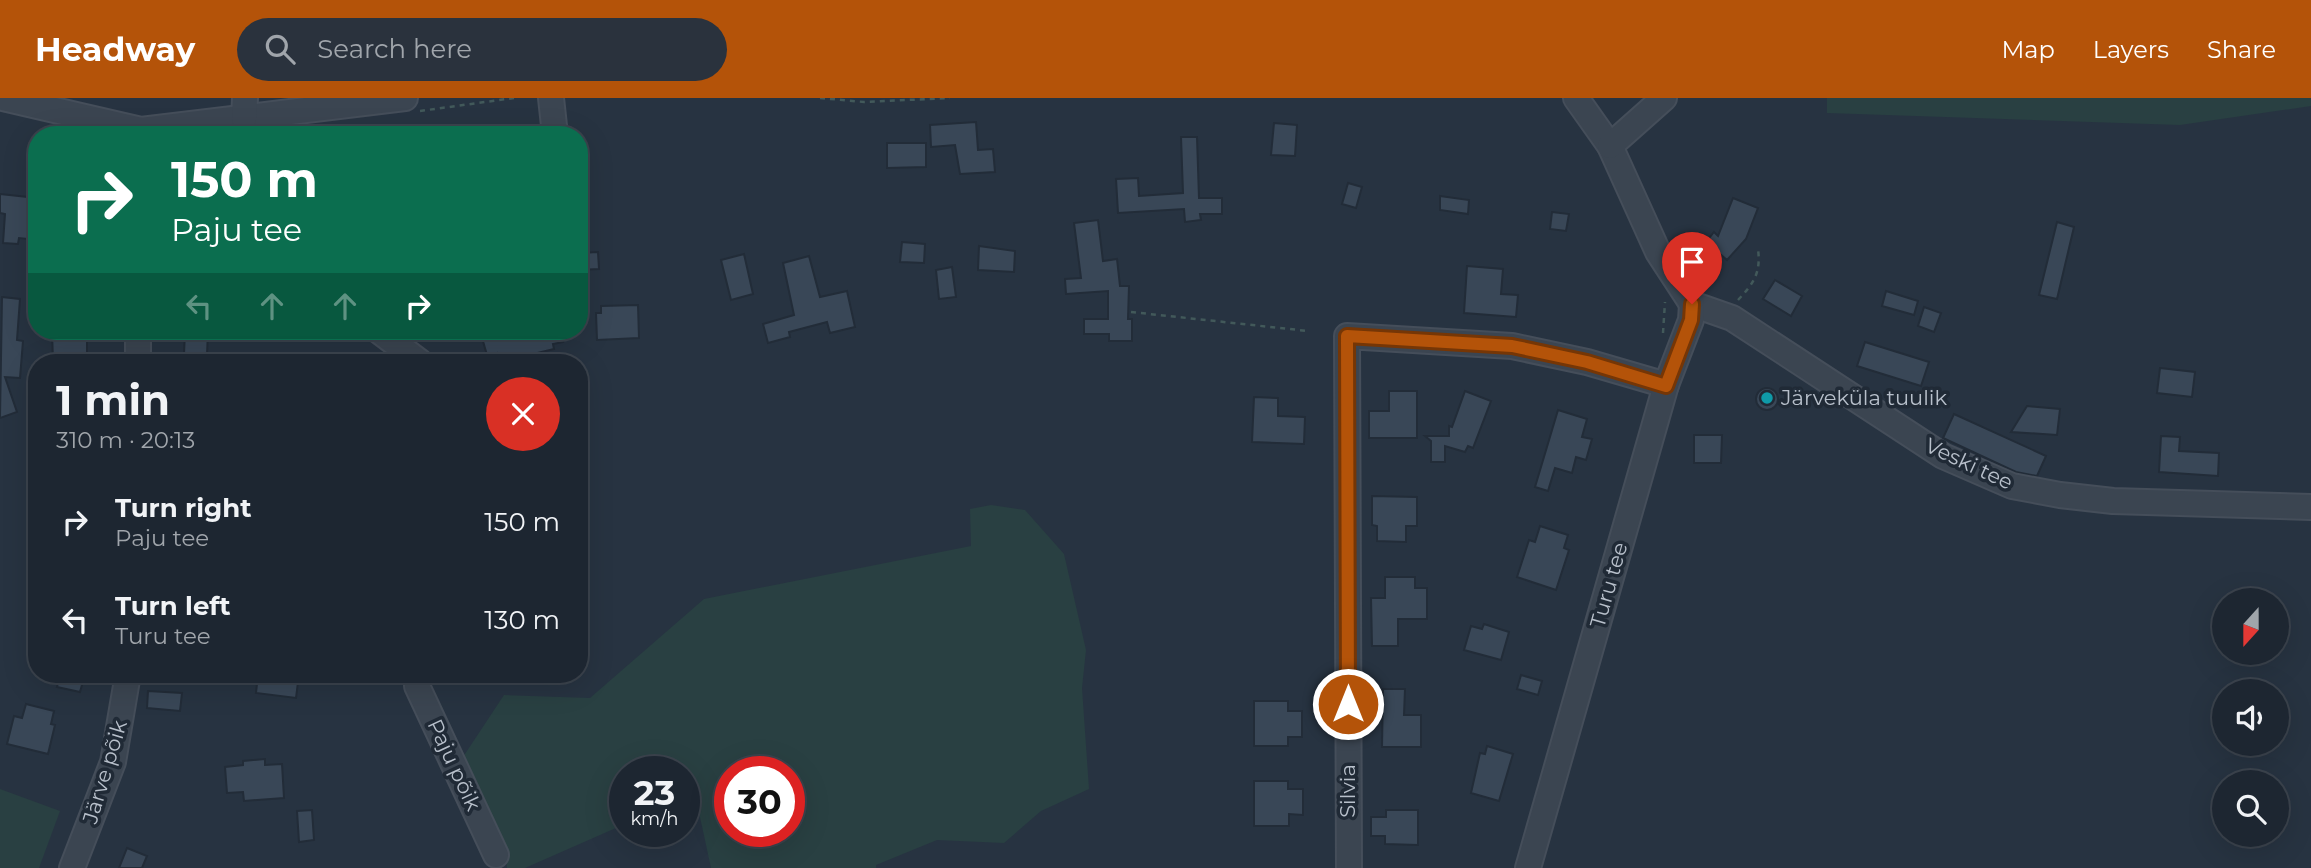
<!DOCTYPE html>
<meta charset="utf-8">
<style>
body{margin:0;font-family:Montserrat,sans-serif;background:#2a323d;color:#f1f3f6;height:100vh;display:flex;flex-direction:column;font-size:26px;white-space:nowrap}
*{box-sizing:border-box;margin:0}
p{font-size:23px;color:#a0a5ab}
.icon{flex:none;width:38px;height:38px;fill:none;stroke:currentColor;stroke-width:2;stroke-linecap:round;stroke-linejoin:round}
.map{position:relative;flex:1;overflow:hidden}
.drawer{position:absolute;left:28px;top:256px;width:560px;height:329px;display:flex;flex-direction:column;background:#1d2631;border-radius:28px;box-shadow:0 7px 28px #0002,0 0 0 2px #3b434d}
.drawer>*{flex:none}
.banner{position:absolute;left:28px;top:28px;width:560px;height:214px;border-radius:28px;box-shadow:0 7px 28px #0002,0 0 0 2px #3b434d;background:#0b6e4f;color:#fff;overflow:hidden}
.needle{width:46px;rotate:201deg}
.controls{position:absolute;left:2212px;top:490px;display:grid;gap:14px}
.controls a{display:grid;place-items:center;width:77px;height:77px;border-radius:50%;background:#1d2631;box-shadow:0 7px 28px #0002,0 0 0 2px #3b434d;font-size:35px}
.speed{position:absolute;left:609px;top:658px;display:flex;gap:14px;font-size:35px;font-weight:700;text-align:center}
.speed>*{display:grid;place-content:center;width:91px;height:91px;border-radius:50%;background:#1d2631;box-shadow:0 7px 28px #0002,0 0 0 2px #3b434d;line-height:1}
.speed small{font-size:18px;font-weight:400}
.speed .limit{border:10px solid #d22;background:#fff;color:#111}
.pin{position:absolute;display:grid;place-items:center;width:60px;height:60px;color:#fff;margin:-72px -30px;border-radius:50% 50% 50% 0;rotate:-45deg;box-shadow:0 0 7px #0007}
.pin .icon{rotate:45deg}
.me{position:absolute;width:77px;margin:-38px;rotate:0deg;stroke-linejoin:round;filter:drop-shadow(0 0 5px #0008)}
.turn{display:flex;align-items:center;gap:24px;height:147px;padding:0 28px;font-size:32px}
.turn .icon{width:91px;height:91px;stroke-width:2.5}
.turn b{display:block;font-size:49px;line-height:60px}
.lanes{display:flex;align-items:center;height:66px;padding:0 28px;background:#0003;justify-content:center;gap:35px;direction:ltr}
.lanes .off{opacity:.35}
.round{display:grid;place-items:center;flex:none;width:74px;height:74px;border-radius:37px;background:#2a323d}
.headline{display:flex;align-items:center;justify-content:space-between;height:119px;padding:0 28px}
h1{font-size:42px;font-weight:700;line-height:52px}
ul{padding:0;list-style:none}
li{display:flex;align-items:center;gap:21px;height:98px;padding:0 28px}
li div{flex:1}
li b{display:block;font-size:26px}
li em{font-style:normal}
header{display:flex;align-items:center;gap:42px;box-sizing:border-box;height:98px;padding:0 35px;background:#b45309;color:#fff}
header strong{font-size:33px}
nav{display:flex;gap:38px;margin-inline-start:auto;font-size:24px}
.search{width:490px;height:63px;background:#2a323d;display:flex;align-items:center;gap:18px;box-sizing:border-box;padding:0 24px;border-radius:38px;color:#a0a5ab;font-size:26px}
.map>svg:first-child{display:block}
.green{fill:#294042;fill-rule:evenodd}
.building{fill:#394757;stroke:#222c38;stroke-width:2}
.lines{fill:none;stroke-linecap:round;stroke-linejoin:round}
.minor-casing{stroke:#454e5a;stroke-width:28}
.path{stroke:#42595a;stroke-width:2.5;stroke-dasharray:5 5;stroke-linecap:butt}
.minor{stroke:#3b4551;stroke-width:24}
.route-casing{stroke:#753606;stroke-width:18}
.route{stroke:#b45309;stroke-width:12}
.culture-dot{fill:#0f9aa8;stroke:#202a36;stroke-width:2.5}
.labels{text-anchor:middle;stroke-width:7;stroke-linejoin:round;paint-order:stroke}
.poi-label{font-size:21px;fill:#b8c0cb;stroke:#202a36;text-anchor:start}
.street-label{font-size:21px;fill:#b8c0cb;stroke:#202a36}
</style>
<header>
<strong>Headway</strong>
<div class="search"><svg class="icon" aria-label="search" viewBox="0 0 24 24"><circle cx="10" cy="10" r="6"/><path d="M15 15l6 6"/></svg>Search here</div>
<nav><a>Map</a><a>Layers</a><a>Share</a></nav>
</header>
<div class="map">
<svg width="2311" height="770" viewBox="0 0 2311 770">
<rect width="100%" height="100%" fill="#273341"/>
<g class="green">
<path d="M1827,0H2311V8L2180,27L1827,15Z"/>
<path d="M991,407L1025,412L1064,456L1086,552L1082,590L1089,691L1041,713L1004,745L937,742L876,767V770H711L695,696L684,700V674H625V726L525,770H507L506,756L463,659L504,597L590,600L704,501L971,448L970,411ZM730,674H789V733H730Z"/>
<path d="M0,691L60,713L39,770H0Z"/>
</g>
<g class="building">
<path d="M976,24L978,52L993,51L995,74L960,76L955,47L931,49L930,27Z"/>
<path d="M1274,25L1297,27L1295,58L1271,57Z"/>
<path d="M1181,39H1197L1199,100H1222V116H1200L1201,122L1185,124L1184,111L1118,115L1116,81L1138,80L1139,98L1183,95Z"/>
<path d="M887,45H926V69L887,70Z"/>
<path d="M1348,85L1362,89L1356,110L1342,106Z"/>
<path d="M0,96L37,100V142L19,140L18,146L3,145L5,116L0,115Z"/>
<path d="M1440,98L1469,102L1468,116L1440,112Z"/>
<path d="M1733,100L1758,110L1746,141L1727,162L1706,144L1714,134L1718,138Z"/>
<path d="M1552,114L1569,116L1566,133L1550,131Z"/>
<path d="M1098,122L1103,163L1117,161L1120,188H1129L1128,221H1132V243H1109V236H1084V221H1108V193L1066,196L1065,181L1081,180L1074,125Z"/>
<path d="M2057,124L2074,129L2057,201L2039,197Z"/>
<path d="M902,144L925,146L924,165L900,164Z"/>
<path d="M979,148L1015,153L1014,174L978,172Z"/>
<path d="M598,154L599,171L579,172V155Z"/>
<path d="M744,156L753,196L731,202L721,162Z"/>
<path d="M809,158L820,199L847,193L855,229L830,235L827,224L789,234L790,239L768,245L763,226L794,217L783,165Z"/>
<path d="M1467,168L1503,171L1501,196L1518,197L1516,219L1464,215Z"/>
<path d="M952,169L956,199L939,201L936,172Z"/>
<path d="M1775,182L1802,198L1791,218L1763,201Z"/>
<path d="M1886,193L1918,203L1914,217L1882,208Z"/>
<path d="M2,199L20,201L17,242L23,243L20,280L5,279L17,314L0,320Z"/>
<path d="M638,207L639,240L597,242L596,215H601V208Z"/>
<path d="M1924,209L1941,215L1934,234L1918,228Z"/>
<path d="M52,233H87V264H53Z"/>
<path d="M185,233H208L207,257L184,256Z"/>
<path d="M480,233H560L563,244L553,246L554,251L529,257L530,261L499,264L497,255L487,257Z"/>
<path d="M1865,244L1929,264L1921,288L1857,268Z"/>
<path d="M2160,270L2195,274L2192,299L2157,295Z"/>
<circle cx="1767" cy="301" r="11"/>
<path d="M1389,293H1417V340H1369V313H1389Z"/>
<path d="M1465,293L1491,303L1473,350L1468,348L1465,354L1445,348V364H1431V343L1425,338H1449V328L1452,329Z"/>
<path d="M1254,299L1278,300V318L1305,319L1304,346L1252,344Z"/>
<path d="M2027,308L2060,311L2057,337L2011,334Z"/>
<path d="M1558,312L1587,321L1582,339L1592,341L1586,362L1576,359L1572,375L1555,370L1548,393L1535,389Z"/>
<path d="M1954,316L2046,358L2037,378L2016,374L1943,340Z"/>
<path d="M1694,337H1722L1721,365H1694Z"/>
<path d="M2161,338L2180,339L2179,353L2219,355L2218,378L2159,374Z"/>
<path d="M1372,398L1417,399V428H1406V444L1377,443V428L1372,427Z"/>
<path d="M1540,428L1568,437L1564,450L1569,452L1556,492L1517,479L1529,442L1535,444Z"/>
<path d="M1385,479H1415V490H1427V521H1398V548H1372L1371,500H1385Z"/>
<path d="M1484,526L1509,534L1501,562L1464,552L1471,528L1482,531Z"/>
<path d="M60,576H85L80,594L57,589Z"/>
<path d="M258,576H299L296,600L256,595Z"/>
<path d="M1521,577L1542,583L1538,597L1517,591Z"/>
<path d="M1383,591H1405L1404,617H1421V649H1382Z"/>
<path d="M148,593L182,595L180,613L147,610Z"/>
<path d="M1254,603H1288V613H1302V639H1288V648H1254Z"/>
<path d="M26,606L54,613L51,626L55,627L48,656L7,646L14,618L22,620Z"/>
<path d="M1487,648L1513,656L1499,703L1471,695L1480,655L1485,656Z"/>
<path d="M265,661V667L282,666L284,700L244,703L243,694L227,695L225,669L243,667V663Z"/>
<path d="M1254,683H1288V691H1303V717L1289,716V728H1254Z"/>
<path d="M312,712L314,742L299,744L297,713Z"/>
<path d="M1386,712H1418V747L1385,746V738H1371V719H1386Z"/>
<path d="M127,750L147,758L142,770H119Z"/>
</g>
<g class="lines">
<g class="minor-casing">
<g id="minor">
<path d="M3,0L141,32L405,0"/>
<path d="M551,0L555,37"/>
<path d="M1576,0L1610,48L1658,154L1692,206L1732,220L1943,358L2012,388L2060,397L2113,403L2311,409"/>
<path d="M244,21L245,0"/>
<path d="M1610,48L1664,0"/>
<path d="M138,233V264"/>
<path d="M379,233L420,264"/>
<path d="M417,576V588L496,757"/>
<path d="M72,770L113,664L128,576"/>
<path d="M1349,770L1347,238L1512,248L1587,264L1666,287"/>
<path d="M1528,770L1666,287L1691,222L1692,206"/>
</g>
</g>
<g class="path">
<path d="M820,0L864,4L950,0"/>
<path d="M420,13L514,0"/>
<path d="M1738,202C1754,185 1761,175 1758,151"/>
<path d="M1131,214L1308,233"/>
<path d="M1663,235L1665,204"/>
</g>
<use href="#minor" class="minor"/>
</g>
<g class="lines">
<g class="route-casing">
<path id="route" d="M1348,606L1347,238L1512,248L1587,264L1666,288L1691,222L1692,206"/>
</g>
<use href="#route" class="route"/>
</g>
<circle class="culture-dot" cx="1767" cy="300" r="7"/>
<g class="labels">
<g class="poi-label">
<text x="1781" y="307">Järveküla tuulik</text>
</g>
<g class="street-label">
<text transform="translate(1969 366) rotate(25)" y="7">Veski tee</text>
<text transform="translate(1609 487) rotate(-74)" y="7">Turu tee</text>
<text transform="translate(454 667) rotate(65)" y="7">Paju põik</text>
<text transform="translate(105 674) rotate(-73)" y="7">Järve põik</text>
<text transform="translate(1348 693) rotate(-90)" y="7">Silvia</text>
</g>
</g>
</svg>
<div class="controls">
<a><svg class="needle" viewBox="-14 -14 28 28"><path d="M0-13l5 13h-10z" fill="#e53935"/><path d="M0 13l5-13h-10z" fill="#a0a5ab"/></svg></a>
<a><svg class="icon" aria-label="sound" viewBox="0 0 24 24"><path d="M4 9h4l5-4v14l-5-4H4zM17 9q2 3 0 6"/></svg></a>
<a><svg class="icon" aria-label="search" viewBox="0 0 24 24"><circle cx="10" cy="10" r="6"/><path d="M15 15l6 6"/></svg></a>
</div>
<div class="speed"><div>23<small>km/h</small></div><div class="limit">30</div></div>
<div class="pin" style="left:1692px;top:206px;background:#d93025"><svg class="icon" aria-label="arrive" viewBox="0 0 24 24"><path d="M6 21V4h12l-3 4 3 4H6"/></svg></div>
<svg class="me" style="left:1348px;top:606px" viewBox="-20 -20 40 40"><circle r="17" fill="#b45309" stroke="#fff" stroke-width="3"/><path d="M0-11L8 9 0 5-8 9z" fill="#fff"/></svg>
<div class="banner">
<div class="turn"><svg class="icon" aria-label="right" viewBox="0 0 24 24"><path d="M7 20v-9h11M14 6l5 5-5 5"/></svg><div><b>150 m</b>Paju tee</div></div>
<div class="lanes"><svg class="icon off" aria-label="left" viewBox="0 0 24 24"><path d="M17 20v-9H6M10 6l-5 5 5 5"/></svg><svg class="icon off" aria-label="ahead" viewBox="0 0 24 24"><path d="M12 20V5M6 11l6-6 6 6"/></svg><svg class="icon off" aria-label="ahead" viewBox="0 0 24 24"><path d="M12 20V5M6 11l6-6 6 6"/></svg><svg class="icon" aria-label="right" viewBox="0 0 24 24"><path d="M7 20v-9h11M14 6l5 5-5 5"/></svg></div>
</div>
<section class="drawer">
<div class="headline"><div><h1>1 min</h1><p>310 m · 20:13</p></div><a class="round" style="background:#d93025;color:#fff"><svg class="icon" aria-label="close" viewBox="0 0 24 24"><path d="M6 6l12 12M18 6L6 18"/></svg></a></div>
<ul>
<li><svg class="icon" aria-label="right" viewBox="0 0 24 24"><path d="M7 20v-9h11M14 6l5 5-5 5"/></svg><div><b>Turn right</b><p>Paju tee</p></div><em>150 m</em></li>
<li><svg class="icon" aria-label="left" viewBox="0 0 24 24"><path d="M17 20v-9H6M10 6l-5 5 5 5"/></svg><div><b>Turn left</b><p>Turu tee</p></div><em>130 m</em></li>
</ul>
</section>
</div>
